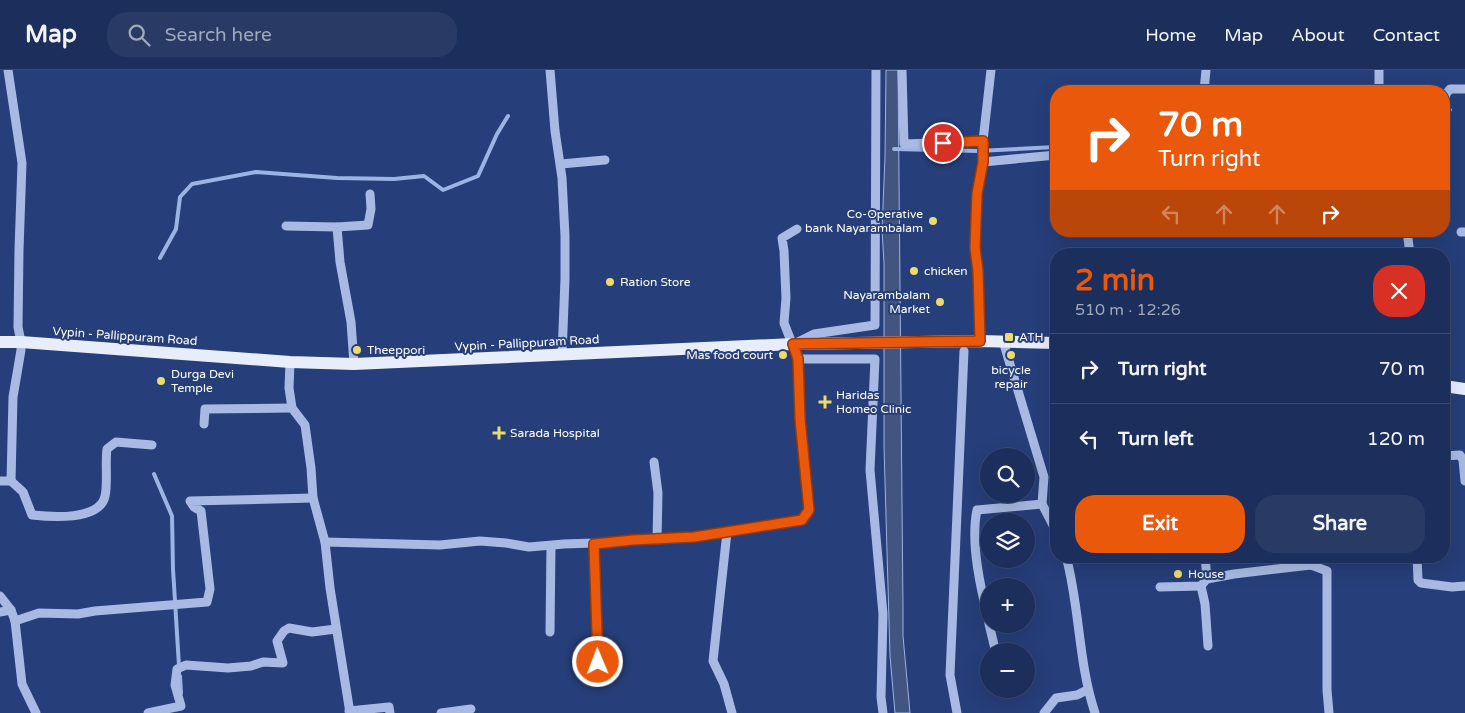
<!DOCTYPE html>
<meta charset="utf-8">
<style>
body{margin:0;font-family:"Varela Round",sans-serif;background:#293a64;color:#f1f3f6;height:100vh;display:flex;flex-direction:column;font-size:19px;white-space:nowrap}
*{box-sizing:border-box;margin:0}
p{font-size:16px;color:#a0a8bb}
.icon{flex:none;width:28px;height:28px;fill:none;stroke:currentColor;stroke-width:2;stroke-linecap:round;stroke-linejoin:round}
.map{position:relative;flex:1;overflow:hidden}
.panel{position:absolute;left:1050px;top:178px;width:400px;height:315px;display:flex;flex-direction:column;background:#1c2e5b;border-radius:20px;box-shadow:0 5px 20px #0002,0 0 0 1px #3a4a71}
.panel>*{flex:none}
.hud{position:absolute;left:1050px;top:15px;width:400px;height:152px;border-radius:20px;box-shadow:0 5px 20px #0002,0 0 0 1px #3a4a71;background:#ea580c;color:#fff;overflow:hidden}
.controls{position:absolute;left:980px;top:378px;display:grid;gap:10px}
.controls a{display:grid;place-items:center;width:55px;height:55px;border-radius:50%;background:#1c2e5b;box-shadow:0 5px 20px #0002,0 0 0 1px #3a4a71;font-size:25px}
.pin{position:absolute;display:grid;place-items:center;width:42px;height:42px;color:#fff;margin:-21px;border:2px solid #fff;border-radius:50%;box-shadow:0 1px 5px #0007}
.me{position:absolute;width:55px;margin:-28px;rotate:359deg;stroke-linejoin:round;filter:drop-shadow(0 0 4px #0008)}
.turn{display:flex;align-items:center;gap:18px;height:105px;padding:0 25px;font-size:22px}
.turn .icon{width:65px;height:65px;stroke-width:2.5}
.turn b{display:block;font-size:35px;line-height:42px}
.lanes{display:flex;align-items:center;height:48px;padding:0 25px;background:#0003;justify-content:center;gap:25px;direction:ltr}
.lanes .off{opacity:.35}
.round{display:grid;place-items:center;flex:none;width:52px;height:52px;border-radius:20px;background:#293a64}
.head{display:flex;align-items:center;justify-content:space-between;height:85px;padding:0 25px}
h1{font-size:30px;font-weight:700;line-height:38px;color:#ea580c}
.button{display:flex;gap:10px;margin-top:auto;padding:10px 25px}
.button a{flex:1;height:58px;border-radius:20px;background:#ea580c;color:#fff;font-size:20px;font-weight:700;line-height:58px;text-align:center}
.button a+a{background:#293a64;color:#f1f3f6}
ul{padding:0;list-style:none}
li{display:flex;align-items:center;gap:15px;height:70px;padding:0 25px;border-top:1px solid #3a4a71}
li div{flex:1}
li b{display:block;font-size:19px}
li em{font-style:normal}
header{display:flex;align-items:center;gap:30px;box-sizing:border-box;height:70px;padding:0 25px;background:#1c2e5b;border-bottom:1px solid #3a4a71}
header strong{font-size:24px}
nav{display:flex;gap:28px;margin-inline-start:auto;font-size:18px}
.search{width:350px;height:45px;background:#293a64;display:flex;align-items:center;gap:12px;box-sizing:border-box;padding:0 18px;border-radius:20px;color:#a0a8bb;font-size:19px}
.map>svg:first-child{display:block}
.water{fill:#425480;stroke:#9db3e4}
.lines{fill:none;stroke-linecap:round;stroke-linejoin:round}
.stream{stroke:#9db3e4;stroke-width:4}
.minor{stroke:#a8bae3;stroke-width:9}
.major{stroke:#e8edfc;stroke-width:12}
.route-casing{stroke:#983908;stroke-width:12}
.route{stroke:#ea580c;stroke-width:9}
.poi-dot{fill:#ecda6e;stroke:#263e79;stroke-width:2}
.labels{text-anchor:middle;stroke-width:4;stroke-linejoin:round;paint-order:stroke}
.poi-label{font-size:12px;fill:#fff;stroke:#263e79;text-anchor:start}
.street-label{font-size:12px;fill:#fff;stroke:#263e79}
</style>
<header>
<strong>Map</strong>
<div class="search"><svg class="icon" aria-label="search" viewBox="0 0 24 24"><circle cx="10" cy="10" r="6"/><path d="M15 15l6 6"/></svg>Search here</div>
<nav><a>Home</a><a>Map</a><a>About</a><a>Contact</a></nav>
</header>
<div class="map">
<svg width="1465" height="643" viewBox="0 0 1465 643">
<rect width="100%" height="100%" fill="#263e79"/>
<path class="water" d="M886,0H898L903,540V566L910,643H895L890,586L884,376V193L882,160L885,87Z"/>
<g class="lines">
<g class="stream">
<path d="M1444,42L1450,40"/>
<path d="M894,79L978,81L1056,77"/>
<path d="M160,188L176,159L180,127L192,114L256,102L337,108L394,109L424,106L443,120L478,106L497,64L508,46"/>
<path d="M154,404L172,446L173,499L179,596"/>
<path d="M180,606L181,623"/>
</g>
<g class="minor">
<path d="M550,0L555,61L562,108L565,166V209L562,285"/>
<path d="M902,0L904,74L983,71"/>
<path d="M1204,21L1206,0"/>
<path d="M1379,21V0"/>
<path d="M1444,35L1446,24L1450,19H1465"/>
<path d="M983,92L1056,85"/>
<path d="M561,94L605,90"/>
<path d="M286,156L337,157L340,192L351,252L354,294"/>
<path d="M337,157L368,155L371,139L370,124"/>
<path d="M1407,161L1410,184"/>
<path d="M1461,162H1465"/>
<path d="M980,271L978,201L975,178L977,125L983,92V71L991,0"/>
<path d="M1003,271L1044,407L1042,434L1056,461"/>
<path d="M798,272L814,264L875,255L876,0"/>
<path d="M798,289H875L870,400L883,544L881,627L883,643"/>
<path d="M290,292L289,318L292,338L305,355L311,398L313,428L325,472L330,518L350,643"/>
<path d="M204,354L205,339L292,338"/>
<path d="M1444,386L1460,385L1463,390L1465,411"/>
<path d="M654,392L658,423L657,469"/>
<path d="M0,411H11L13,327L21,280V272L18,257L19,180L22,93L8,0"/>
<path d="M11,411L23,422L32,445C51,447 100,451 105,426C108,414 105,392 107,379L116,372L152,375"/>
<path d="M325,472L440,475L480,471L506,473L529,477L564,474L594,473L633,470L694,467L727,462"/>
<path d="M594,473L599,611"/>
<path d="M1066,486C1080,538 1078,592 1095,643"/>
<path d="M1205,486L1207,509L1234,504L1311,495L1307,486"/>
<path d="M1417,486L1418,510L1421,513L1452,517L1465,516"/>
<path d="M1311,495L1327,501V620L1329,643"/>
<path d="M1201,516L1205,534L1208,576"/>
<path d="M1160,517L1201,516L1205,511"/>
<path d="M0,526L11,540L15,551L22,614L36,643"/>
<path d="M0,542L11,540"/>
<path d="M15,551L39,543L78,544L95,541L207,532L210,519L201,441L194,437L190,431L313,428"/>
<path d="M989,552C981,520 970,473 977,440L1042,434"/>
<path d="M989,554L995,579"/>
<path d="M550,562L551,476"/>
<path d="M349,641L389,637L390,643"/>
<path d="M148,643L181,636L175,615L177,599L186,595L228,598L251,596L263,592L283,593L277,571L284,561L289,558L312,562L336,559"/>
<path d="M441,643L471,639"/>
<path d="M732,643L724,614L713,591L727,462L803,450L809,440L801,349L798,289L784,253L786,228L784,181L782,168L797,159"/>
<path d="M957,643L950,605L964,281"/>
<path d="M1044,643L1056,628L1077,625L1087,620"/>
</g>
<g class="major">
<path d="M0,272H21L290,292L354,294L793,274L980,271L1056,273"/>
<path d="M1444,316L1465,319"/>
</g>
</g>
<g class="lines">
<g class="route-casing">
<path id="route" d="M598,592L594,474L633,470L694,467L802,450L809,440L800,349L798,289L793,274L980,271L978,201L975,178L977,124L983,92V71L943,73"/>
</g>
<use href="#route" class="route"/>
</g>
<g class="poi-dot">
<circle cx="933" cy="151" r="5"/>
<circle cx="914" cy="201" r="5"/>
<circle cx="610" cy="212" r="5"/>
<circle cx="940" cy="232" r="5"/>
<rect x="1004" y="262" width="10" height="10" rx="2.5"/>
<circle cx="357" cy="280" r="5"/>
<circle cx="783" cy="285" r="5"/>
<circle cx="1011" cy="285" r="5"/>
<circle cx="161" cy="311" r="5"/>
<path d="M822.5 324.5h5v5h5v5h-5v5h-5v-5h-5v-5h5z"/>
<path d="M496.5 355.5h5v5h5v5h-5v5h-5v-5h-5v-5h5z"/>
<circle cx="1178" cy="504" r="5"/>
</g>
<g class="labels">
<g class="poi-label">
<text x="923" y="148" text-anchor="end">Co-Operative<tspan x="923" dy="14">bank Nayarambalam</tspan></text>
<text x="924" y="205">chicken</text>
<text x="620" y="216">Ration Store</text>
<text x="930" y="229" text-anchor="end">Nayarambalam<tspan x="930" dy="14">Market</tspan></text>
<text x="1019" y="271">ATH</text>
<text x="367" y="284">Theeppori</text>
<text x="773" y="289" text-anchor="end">Mas food court</text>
<text x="1011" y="304" text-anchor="middle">bicycle<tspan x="1011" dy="14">repair</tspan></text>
<text x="171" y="308">Durga Devi<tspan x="171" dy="14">Temple</tspan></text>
<text x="836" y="329">Haridas<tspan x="836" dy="14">Homeo Clinic</tspan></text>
<text x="510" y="367">Sarada Hospital</text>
<text x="1188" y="508">House</text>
</g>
<g class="street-label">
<text transform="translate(125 266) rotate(4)" y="4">Vypin - Pallippuram Road</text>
<text transform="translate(527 273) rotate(-3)" y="4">Vypin - Pallippuram Road</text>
</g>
</g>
</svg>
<div class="controls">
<a><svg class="icon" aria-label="search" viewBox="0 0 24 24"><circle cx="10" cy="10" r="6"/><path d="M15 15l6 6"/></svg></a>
<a><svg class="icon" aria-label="layers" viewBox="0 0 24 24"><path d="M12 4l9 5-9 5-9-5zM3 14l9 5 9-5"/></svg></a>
<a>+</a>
<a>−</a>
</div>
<div class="pin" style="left:943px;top:73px;background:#d93025"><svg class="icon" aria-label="arrive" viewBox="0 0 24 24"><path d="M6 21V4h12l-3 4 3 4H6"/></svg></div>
<svg class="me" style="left:598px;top:592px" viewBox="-20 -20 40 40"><circle r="17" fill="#ea580c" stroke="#fff" stroke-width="3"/><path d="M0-11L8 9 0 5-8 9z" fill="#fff"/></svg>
<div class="hud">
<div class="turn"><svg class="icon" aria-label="right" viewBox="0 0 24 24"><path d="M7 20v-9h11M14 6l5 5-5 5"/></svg><div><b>70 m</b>Turn right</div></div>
<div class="lanes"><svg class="icon off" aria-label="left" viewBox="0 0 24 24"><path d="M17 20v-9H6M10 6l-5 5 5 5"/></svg><svg class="icon off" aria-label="ahead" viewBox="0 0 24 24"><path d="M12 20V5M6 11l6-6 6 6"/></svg><svg class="icon off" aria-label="ahead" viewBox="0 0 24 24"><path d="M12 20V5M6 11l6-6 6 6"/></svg><svg class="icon" aria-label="right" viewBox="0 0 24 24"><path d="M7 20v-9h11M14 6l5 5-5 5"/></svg></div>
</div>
<section class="panel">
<div class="head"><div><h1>2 min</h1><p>510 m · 12:26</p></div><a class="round" style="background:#d93025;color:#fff"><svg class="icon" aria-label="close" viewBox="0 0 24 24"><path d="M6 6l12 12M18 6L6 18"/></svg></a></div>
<ul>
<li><svg class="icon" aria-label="right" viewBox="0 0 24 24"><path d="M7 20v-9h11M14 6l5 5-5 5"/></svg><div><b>Turn right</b></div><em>70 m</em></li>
<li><svg class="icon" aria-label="left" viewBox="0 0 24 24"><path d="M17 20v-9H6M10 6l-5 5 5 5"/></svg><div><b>Turn left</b></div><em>120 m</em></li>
</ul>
<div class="button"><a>Exit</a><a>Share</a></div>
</section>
</div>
